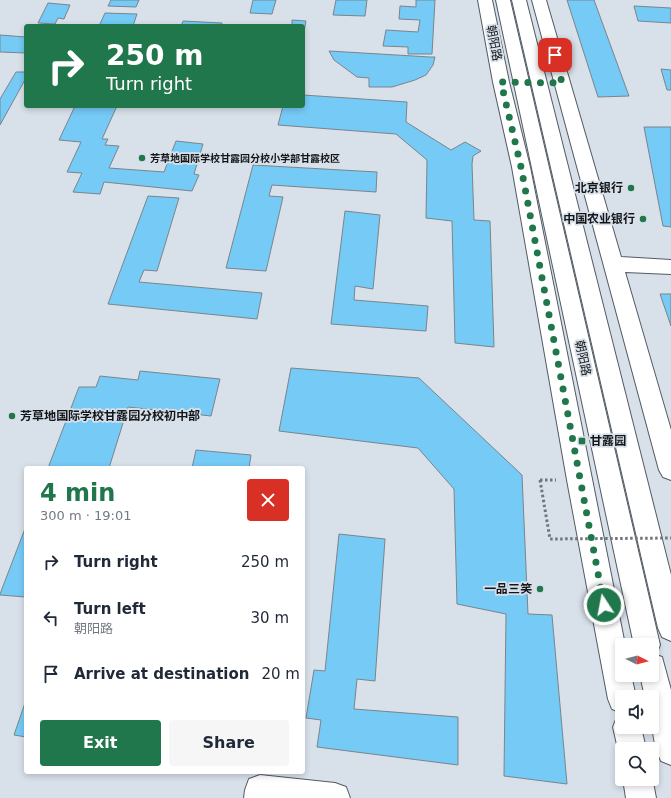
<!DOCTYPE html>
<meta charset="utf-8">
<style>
body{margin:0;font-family:"DejaVu Sans","Noto Sans SC",sans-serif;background:#f6f6f7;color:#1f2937;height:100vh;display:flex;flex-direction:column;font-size:15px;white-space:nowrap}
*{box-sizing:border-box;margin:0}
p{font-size:13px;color:#747a83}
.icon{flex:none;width:22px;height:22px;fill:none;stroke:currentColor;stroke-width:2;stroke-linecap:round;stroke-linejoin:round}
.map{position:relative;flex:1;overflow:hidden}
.details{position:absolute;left:24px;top:466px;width:281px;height:308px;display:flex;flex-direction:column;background:#fff;border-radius:4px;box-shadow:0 2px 6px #0003}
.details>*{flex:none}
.banner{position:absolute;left:24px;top:24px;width:281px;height:84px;border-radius:4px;box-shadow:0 2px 6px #0003;background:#20774b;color:#fff;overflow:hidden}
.needle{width:26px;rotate:96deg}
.controls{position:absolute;left:615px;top:638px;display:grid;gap:8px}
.controls a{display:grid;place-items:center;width:44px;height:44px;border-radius:4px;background:#fff;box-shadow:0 2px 6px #0003;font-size:20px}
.pin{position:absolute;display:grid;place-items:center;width:34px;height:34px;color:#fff;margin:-17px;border-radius:8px;box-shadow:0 2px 6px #0006}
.me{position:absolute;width:44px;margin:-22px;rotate:349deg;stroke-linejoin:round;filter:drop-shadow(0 0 3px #0008)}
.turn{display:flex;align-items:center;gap:14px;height:84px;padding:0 16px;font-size:18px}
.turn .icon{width:52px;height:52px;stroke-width:2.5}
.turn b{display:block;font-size:28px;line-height:34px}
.round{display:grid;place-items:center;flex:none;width:42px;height:42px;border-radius:4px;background:#f6f6f7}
.head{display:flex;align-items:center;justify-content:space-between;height:68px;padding:0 16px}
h1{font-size:24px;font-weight:700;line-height:30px;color:#20774b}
.button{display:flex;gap:8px;margin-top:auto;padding:8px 16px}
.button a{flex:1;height:46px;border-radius:4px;background:#20774b;color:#fff;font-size:16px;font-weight:700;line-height:46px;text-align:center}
.button a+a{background:#f6f6f7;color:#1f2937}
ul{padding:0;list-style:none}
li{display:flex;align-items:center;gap:12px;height:56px;padding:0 16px}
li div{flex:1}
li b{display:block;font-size:15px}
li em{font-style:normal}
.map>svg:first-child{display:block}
.building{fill:#75caf6;stroke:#7a858b}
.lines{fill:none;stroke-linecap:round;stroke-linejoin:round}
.minor-casing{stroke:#535a63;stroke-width:2}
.highway-casing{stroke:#535a63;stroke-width:2}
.path{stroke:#6f757b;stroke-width:3;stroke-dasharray:2.5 2.5;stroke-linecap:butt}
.minor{fill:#fff;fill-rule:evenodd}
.highway{fill:#fff;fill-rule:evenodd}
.path-bridge{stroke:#6f757b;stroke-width:3;stroke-dasharray:2.5 2.5;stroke-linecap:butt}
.route{stroke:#20774b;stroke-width:7;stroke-dasharray:0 12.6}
.poi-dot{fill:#20774b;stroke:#d8e0ea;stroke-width:1.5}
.labels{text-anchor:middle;stroke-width:3.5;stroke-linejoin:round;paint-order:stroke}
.far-poi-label{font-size:10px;font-weight:bold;fill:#131619;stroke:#d8e0ea;text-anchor:start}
.street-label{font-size:12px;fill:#131619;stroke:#d8e0ea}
.poi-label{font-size:12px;font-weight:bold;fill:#131619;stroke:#d8e0ea;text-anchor:end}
</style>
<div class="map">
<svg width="671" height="798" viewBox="0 0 671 798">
<rect width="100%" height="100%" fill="#d8e0ea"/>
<g class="building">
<path d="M111,0H139L136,7L108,6Z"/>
<path d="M253,0H276L272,14L250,13Z"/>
<path d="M336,0H367L365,16L333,15Z"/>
<path d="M416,0H435L432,54H408V47L383,46L386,30L418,32L420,20L399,19L400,6L416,7Z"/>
<path d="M567,0H594L629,96L598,97Z"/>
<path d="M48,3L70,5L64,19L58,18L55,24L38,23Z"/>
<path d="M634,6L671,8V23L638,21Z"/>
<path d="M105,13L137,14L133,26H99Z"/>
<path d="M292,20L306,21L303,37V26H292Z"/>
<path d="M183,21L222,23L221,26H181Z"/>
<path d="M0,35L26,37V53L0,52Z"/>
<path d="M329,51L430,57H435L433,65L426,75L415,80L392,87H369V78L357,77L334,60Z"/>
<path d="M661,69L671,70V90H667Z"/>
<path d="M16,72H26V78L0,125V99Z"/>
<path d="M303,95L407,102L406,122L451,150L465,142L481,151L473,156L472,164L474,220L490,221L494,347L455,343L452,221L426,218L427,160L396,134L278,125L283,106H303Z"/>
<path d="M75,106H117L102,139H108L105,145L119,146L109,168L164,172L176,141L203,144L194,174L199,175L192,191L104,182L100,194L73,192L82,173L67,172L81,142L59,140Z"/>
<path d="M644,127H671V227L663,226Z"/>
<path d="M253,165L377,172L376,192L272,185L269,196L283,197L266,271L226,268Z"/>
<path d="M148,196L179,198L157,271L144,270L139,282L262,293L257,319L108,304Z"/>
<path d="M345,211L380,215L373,289L355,286L354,300L428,306L426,331L331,324Z"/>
<path d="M660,294H671V326Z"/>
<path d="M291,368L419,378L522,475L528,614L552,615L567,784L504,776L506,614L457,604L454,489L418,448L279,431Z"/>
<path d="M140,371L220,379L211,416L128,407L109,468H48L79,387H96L100,376L138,380Z"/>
<path d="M196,450L251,455L249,468H192Z"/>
<path d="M26,526V597L0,595V594Z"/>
<path d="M339,534L385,539L375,681L357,679L354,709L458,717V765L317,747L321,720L306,718L314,670L325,671Z"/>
<path d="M26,700V737L14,735Z"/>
</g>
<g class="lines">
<g class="minor-casing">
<g id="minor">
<path d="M478,0H492L509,82L530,167L625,645H622V675H631L636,697H622V713L612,709L608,699L567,480L512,167L493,82Z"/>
<path d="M532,0H546L621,257L671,260V274L625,272L671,430V480L663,477L659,470Z"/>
<path d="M622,715V727H641L646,749H622V759L618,749L613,727L617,717Z"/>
<path d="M260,775L335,783L346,787L350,798H244L245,790L249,779Z"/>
<path d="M652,777L656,798H626L623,779H652Z"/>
</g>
</g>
<g class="highway-casing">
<g id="highway">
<path d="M496,0H510L660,645L656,655L662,657L671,690V765L661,761C651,739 652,721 652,697H645L640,675H652V645H634Z"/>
<path d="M512,0H526L671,575V641L662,637L658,628Z"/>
</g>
</g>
<path class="path" d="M540,480H556"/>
<use href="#minor" class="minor"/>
<use href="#highway" class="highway"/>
<path class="path-bridge" d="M540,480L550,539L671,538"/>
</g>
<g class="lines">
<path class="route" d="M555,55L562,83L501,82L521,167L604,605"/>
</g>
<g class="poi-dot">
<circle cx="142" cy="158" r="4"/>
<circle cx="631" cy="188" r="4"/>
<circle cx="643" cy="219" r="4"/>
<circle cx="12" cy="416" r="4"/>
<rect x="578" y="437" width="8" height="8" rx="2"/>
<circle cx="540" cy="589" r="4"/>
</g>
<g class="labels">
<g class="far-poi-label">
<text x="150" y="162">芳草地国际学校甘露园分校小学部甘露校区</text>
</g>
<g class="street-label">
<text transform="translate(494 43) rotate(79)" y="4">朝阳路</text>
<text transform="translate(583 358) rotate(78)" y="4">朝阳路</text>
</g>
<g class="poi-label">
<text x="623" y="192">北京银行</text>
<text x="635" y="223">中国农业银行</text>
<text x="20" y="420" text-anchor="start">芳草地国际学校甘露园分校初中部</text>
<text x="590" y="445" text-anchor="start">甘露园</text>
<text x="532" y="593">一品三笑</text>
</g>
</g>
</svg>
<div class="controls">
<a><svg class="needle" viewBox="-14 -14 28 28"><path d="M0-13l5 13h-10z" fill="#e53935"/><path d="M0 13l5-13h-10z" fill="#747a83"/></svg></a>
<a><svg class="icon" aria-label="sound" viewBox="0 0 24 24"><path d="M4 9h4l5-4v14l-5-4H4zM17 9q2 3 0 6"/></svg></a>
<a><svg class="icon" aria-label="search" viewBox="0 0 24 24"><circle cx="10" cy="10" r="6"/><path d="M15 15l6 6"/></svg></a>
</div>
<div class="pin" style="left:555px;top:55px;background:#d93025"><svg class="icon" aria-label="arrive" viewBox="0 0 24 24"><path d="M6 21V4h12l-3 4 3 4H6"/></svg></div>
<svg class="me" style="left:604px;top:605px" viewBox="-20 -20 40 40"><circle r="17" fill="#20774b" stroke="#fff" stroke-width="3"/><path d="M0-11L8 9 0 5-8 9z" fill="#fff"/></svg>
<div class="banner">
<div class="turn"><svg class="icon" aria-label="right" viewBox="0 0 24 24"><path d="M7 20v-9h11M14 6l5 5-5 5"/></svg><div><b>250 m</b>Turn right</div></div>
</div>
<section class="details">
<div class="head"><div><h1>4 min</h1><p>300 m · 19:01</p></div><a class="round" style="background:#d93025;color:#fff"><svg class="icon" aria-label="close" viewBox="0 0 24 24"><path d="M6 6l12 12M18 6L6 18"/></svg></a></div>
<ul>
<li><svg class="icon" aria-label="right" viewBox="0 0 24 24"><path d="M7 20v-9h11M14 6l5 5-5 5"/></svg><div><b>Turn right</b></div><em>250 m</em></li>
<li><svg class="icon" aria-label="left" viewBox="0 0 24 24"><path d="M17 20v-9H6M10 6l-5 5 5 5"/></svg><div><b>Turn left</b><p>朝阳路</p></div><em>30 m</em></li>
<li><svg class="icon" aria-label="arrive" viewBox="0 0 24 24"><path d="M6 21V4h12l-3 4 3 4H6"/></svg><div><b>Arrive at destination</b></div><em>20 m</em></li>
</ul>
<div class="button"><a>Exit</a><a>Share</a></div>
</section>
</div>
